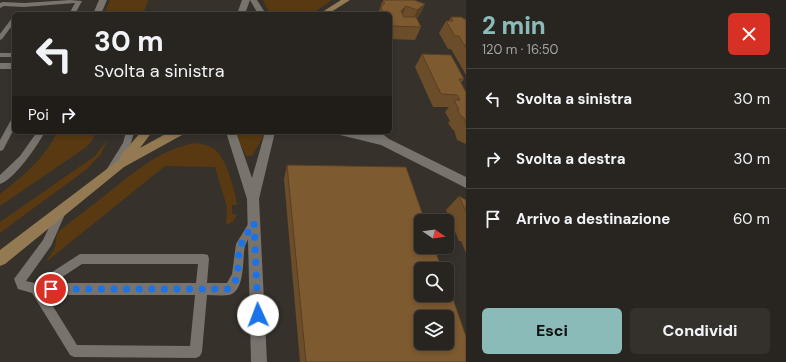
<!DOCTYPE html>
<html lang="it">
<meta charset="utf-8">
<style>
body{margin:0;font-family:"DM Sans",sans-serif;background:#34312d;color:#f1f3f6;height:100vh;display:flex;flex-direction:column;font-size:15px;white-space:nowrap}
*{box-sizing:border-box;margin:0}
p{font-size:13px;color:#a5a5a5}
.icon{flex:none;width:22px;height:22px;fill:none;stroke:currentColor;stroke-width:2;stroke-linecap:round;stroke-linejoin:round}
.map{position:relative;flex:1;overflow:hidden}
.drawer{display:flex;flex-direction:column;background:#282520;width:320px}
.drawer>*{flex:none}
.hud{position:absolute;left:12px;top:12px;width:380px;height:122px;border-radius:6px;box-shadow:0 2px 6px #0003,0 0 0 1px #44423e;background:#282520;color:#f1f3f6;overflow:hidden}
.needle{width:26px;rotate:103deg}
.fabs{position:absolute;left:414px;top:214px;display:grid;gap:8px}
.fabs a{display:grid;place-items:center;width:40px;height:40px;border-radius:6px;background:#282520;box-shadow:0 2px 6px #0003,0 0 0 1px #44423e;font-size:20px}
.pin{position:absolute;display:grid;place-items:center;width:34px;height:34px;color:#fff;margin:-17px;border:2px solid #fff;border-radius:50%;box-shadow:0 1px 4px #0007}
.me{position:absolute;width:44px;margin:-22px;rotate:358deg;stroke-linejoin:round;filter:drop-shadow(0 0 3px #0008)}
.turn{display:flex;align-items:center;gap:14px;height:84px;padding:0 16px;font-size:18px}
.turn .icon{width:52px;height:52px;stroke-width:2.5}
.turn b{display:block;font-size:28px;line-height:34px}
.then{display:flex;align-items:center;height:38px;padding:0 16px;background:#0003;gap:8px;font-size:15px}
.round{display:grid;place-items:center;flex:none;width:42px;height:42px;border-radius:6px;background:#34312d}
.headline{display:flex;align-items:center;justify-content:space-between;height:68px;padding:0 16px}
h1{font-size:24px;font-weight:800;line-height:30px;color:#8bbbb9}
.cta{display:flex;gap:8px;margin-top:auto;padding:8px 16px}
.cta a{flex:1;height:46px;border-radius:6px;background:#8bbbb9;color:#111;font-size:16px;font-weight:800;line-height:46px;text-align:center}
.cta a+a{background:#34312d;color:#f1f3f6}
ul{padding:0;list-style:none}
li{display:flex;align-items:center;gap:12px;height:60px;padding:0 16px;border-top:1px solid #44423e}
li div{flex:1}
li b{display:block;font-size:15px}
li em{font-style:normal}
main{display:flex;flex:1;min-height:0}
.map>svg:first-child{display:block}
.green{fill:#583911}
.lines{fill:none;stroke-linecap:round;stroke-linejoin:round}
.service{fill:#78736d;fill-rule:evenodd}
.minor{fill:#78736d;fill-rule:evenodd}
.tertiary{fill:#78736d;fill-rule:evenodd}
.secondary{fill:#937a53;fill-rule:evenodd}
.wall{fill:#6c4d29}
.shaded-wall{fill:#583f22}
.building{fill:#7d5a30;stroke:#583f22;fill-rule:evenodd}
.route{stroke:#1a73e8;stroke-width:7;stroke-dasharray:0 12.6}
</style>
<main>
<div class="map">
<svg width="466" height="362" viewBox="0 0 466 362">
<rect width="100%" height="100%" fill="#36312b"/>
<g class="green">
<path d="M110,0H148L143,14H104Z"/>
<path d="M263,0H332L312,14H270Z"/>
<path d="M57,132H96L91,142L85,148L0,206V194C21,178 46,157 57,132Z"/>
<path d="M235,132H266L252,156H246Z"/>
<path d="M108,139L101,154L87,169L0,233V222L95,156Z"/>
<path d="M195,143C201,144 207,145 213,148C226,156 235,190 237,205H232V214H237L233,222L226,225L227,207L215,167L165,166L46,262L55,247L57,234L59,231C77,217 95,203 113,189C138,169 162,149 195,143Z"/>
</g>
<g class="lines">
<g class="service">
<path d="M70,0L82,1L75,14H69L75,3L24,7L4,6L0,8V3L3,2L24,3Z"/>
<path d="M14,17V23L2,39L0,40V34L12,18Z"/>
<rect x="0" y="53" width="14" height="4"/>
<path d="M14,119V129L3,150L0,151V140L11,120Z"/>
<path d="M37,132H45C37,146 15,179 0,184V175L20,156Z"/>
<path d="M126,132H134L131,143L112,174H106L105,172L123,143Z"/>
<path d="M61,208L64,209L66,212L51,246L26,281L35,283L80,254H204L208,255L209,259L207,283H227L232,274L236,244L250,221L253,220L256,221L258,224C254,232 248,238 245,246C242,258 246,291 229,295C222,296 214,295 207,295L202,352L200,356L196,358L74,357L70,355L32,293L18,289L14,279L43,240L58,209ZM82,264H198L196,283H53ZM46,295H195L190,346L77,345Z"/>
</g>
<g class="minor">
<path d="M99,0H107L101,14H93Z"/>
<rect x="0" y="63" width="14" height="6"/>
</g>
<g class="tertiary">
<path d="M242,0H257L266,14H258L250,0L245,14H237Z"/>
<path d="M226,132H236L252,178L265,132H275L259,199L267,362H251L247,199Z"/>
<path d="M339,132H361L369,134L368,132H380L389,139L466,177V188L381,145L340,135Z"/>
</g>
<g class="secondary">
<path d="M341,0H350L328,14H319Z"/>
<path d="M141,132H152L140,148L169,132H183L182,135L124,167L5,264L0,266V250L120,159L121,155Z"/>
</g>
</g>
<g class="wall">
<path d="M382,2L425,4L419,16L417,18L421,27L415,40L390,39V14H378Z"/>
<path d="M451,17L466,19V75L451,49H448L439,33L446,21H449Z"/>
<path d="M422,54L464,79L461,83L466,92V144L457,140L454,130H453L448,123L450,121L445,112L449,107H433L415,67Z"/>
<path d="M287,165L466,362H300L284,179Z"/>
<path d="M459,196L466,200V253L461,241H459L446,210Z"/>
</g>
<g class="shaded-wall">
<path d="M425,4L419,16L412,23L417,10Z"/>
<path d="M406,6L401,19V11Z"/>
</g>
<g class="building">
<path d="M384,0H414L425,4L417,10L406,6L401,11L404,17H416L421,27L390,26V14H381L380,13H383L381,7L385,3L382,2Z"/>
<path d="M451,17H462L464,19H466V48L459,36H455L446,21H453Z"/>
<path d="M422,54L451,55L464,79H459L466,92V125L464,118L462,117L457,110H459L454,100H460L457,95L441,94Z"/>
<path d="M287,165L406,167L425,221H421V247H434L442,269H421V295H447V282L466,336V362H306ZM421,317H447V343H421Z"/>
<path d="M459,196L466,200V212Z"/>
</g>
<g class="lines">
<path class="route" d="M51,289H229C243,277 235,260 241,245C244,237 250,230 254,223L258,315"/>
</g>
</svg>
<div class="fabs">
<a><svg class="needle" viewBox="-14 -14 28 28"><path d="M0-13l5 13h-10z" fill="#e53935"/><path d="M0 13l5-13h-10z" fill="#a5a5a5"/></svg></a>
<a><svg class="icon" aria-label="search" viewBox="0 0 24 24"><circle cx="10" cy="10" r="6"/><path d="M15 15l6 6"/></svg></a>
<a><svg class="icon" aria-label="layers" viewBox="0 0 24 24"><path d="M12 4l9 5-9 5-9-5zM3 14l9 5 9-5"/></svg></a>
</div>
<div class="pin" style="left:51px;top:289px;background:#d93025"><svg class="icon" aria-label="arrive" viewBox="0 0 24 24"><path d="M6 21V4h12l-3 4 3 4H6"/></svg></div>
<svg class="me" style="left:258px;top:315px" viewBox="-20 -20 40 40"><circle r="19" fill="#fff"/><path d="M0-13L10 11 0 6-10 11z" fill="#1a73e8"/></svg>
<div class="hud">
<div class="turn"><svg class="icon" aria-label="left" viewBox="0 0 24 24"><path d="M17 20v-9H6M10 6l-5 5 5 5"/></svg><div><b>30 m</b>Svolta a sinistra</div></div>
<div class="then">Poi<svg class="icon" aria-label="right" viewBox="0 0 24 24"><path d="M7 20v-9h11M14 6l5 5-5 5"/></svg></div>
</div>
</div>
<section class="drawer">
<div class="headline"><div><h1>2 min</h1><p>120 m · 16:50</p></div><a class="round" style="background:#d93025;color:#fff"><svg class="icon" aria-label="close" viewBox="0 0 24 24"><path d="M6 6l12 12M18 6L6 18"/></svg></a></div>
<ul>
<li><svg class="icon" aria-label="left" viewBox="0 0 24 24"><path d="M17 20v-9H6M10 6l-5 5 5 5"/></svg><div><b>Svolta a sinistra</b></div><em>30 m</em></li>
<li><svg class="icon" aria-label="right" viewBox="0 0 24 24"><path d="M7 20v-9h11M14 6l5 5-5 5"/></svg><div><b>Svolta a destra</b></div><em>30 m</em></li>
<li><svg class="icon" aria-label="arrive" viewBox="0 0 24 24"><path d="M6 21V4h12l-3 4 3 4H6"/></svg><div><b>Arrivo a destinazione</b></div><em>60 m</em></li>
</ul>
<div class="cta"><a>Esci</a><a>Condividi</a></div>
</section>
</main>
